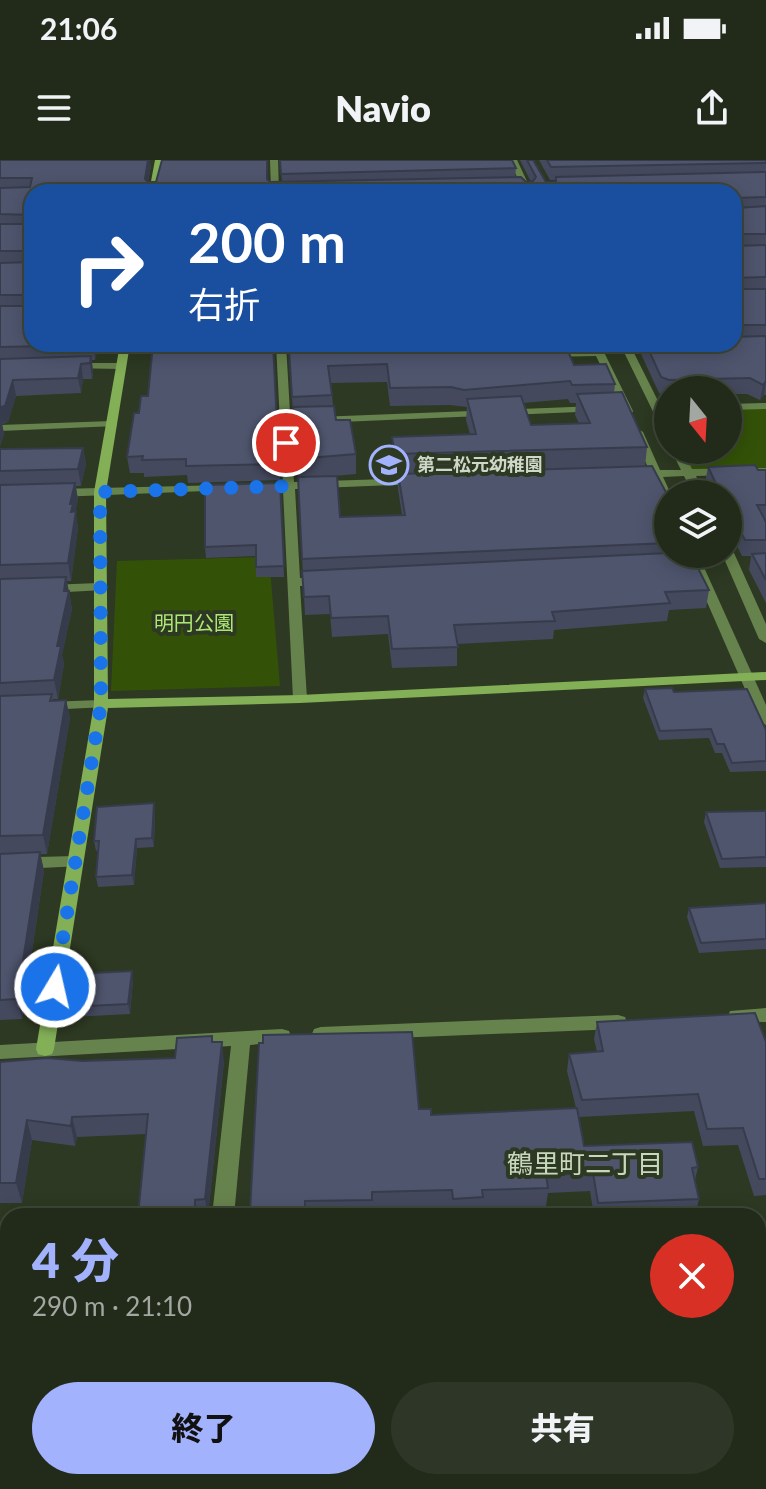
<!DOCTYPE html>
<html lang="ja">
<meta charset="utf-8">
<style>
body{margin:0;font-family:Lato,"Noto Sans JP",sans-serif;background:#2e3727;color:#f1f3f6;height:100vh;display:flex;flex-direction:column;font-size:30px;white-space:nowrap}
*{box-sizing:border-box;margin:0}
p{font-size:26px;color:#a2a7a2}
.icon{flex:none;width:44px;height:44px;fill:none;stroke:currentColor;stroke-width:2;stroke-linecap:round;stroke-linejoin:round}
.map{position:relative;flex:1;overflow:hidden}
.side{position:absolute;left:0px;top:1048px;width:766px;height:282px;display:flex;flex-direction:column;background:#222b1a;border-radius:24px 24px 0 0;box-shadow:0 4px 20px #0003,0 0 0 2px #3f4739}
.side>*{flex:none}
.hud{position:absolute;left:24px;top:24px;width:718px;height:168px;border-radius:24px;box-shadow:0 4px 20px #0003,0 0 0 2px #3f4739;background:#1a4fa0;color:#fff;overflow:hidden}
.needle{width:52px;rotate:162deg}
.tools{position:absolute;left:654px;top:216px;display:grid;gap:16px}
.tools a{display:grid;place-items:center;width:88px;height:88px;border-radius:50%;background:#222b1a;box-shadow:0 4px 20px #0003,0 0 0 2px #3f4739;font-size:40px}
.pin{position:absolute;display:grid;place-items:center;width:68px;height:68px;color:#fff;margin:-34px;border:4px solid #fff;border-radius:50%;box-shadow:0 2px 8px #0007}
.me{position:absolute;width:88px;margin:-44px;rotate:9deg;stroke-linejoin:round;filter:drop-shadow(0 0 6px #0008)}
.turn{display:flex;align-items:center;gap:28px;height:168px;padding:0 32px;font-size:36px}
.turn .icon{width:104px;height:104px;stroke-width:2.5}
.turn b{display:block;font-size:56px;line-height:68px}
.round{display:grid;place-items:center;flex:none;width:84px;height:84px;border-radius:42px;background:#2e3727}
.summary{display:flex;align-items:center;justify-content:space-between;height:136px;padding:0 32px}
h1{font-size:48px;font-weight:800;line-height:60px;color:#a2b2fd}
.cta{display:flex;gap:16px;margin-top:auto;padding:16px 32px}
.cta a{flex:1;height:92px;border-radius:48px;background:#a2b2fd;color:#111;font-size:32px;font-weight:800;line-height:92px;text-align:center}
.cta a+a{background:#2e3727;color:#f1f3f6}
.status{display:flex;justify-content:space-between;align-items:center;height:56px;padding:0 40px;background:#222b1a;direction:ltr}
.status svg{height:22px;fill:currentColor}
header{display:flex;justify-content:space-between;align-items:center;height:104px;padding:0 32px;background:#222b1a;font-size:36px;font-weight:800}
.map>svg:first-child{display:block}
.green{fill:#335208}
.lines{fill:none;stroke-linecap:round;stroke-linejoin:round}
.street{fill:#67834d;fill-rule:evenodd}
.secondary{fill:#83af57;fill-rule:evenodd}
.wall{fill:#44495e;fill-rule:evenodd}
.shaded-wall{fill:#373c4c}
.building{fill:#4f556d;stroke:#373c4c;stroke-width:2}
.route{stroke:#1a73e8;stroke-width:14;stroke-dasharray:0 25.2}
.labels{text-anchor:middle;stroke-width:8;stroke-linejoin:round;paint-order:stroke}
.far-poi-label{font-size:18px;font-weight:bold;fill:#cfd7c9;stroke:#2d3922;text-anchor:start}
.park-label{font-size:20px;fill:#aee774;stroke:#2d3922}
.near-neighbourhood-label{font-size:26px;fill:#c8d8bc;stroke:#2d3922}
</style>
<div class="status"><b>21:06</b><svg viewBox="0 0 49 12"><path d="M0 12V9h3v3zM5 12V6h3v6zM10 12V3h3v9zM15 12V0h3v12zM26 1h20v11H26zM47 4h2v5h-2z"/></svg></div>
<header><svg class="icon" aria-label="menu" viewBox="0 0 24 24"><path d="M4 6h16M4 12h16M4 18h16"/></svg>Navio<svg class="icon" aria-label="share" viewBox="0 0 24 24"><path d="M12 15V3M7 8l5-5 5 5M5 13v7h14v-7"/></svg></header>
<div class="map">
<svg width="766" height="1329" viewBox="0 0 766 1329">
<rect width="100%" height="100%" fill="#2d3922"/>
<g class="green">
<path d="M766,247V309L690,311L678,290H728V249Z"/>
<path d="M269,397L280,526L111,531L117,401Z"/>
</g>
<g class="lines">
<g class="street">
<path d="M270,0H278L279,32H271Z"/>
<path d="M509,0H517L532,32H524Z"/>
<path d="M276,184H286L294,322L418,318L424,321L418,324L295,329L300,418L323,417L329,421L323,425L300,426L307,539L300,543L293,539L283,330H257L251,327L257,324L283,323Z"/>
<path d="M590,184H600L633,251L632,253L623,251L596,196L547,197L542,194L547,191L593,190Z"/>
<path d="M620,184L660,185L665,188L660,191H633L668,261V275L663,272Z"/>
<path d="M74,203H120L125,206L120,209L70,208V204Z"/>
<path d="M766,243V249L728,250V244Z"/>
<path d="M597,246L602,249L601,251L317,263L312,260L317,257Z"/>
<path d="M112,261L117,264L116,266L0,271V265Z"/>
<path d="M638,269L643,272L660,310H681L671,290H683L692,309L766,308V314L696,316L705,334H693L684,316L663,317L671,334H668V344L664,342L652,317H637L631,314L637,311L649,310L633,272Z"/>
<path d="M226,325L230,326V330L58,337L52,333L58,329Z"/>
<path d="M728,389L734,393L766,464V483L759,479L722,394H728Z"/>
<path d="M686,394H698L766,545V565L759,561Z"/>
<path d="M99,423L104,424V430L48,433L42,429L48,425Z"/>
<path d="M101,540L108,544L106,547L46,550L39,546L46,542Z"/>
<path d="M75,696L81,698L83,702L81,706L0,710V698Z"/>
<path d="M766,848V862L730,861L728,856L730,851Z"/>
<path d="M618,855L625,857L627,862L625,867L618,869L321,881L314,879L312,874L314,869L321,867Z"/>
<path d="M282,869L289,871L291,876L289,881L250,885L234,1056H212L231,886L0,899V885Z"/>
<rect x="758" y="1063" width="8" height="18"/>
<rect x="0" y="1087" width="8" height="20"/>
<path d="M191,1322H215L214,1329H190Z"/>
</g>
<g class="secondary">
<path d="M155,0H217L162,3L157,32H149Z"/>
<path d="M120,184H130L106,332L108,539L300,535L766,512V520L300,543L108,548L54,889L52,894L45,896L38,894L36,889L94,544V332Z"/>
</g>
</g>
<g class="wall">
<path d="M0,0L151,6L148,22L268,20L270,22H282L280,0L516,8L515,17L526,22H531L520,0H533L546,22H556V20H550L539,0H766V235H764L760,240L747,234H728V230H668V236H667L659,233L641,194L643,184H734V32H32V184H99L95,200H92L93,212L92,219H83L81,233L16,236L8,262L2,264L4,274L0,286Z"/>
<path d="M273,184L280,320L188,323L187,315L144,317V313H130L127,297L139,253L148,236Z"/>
<path d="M288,184H565L574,205L615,224L614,233L647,287L645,307L668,336V394L709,430L706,448L669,450L667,461L554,470L553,479L457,484V506L392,508L388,474L332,477L330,454L305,455L298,319ZM387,222L390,246L450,245L467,247L466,260L470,274L392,277V298L395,316H398V329L402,355L340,357L334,316L356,314V294L336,260L333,246L331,223ZM568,239L570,243H576L575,255L579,263L531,265L523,243Z"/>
<path d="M83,288L86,304L81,326H76L78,340L75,351L78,368L71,421H67L72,449L62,495L64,504L58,539H53V541L66,540L70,558L47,694H40L44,711L22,859L0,860V289Z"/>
<path d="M708,307L766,310V443L749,410L751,396H742L728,368V334H711L705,322Z"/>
<path d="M280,323L284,417H256V396L206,398L205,387Z"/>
<path d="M645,529L674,532L766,570V611L730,612L722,593H715L709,578L659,580L643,538Z"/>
<path d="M766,651V707L720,708L704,662L706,652Z"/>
<path d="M155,653L154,687L137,688L134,725L98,727L96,717L98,690L96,691L94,681Z"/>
<path d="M766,743V789L699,793L687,757L689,748Z"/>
<path d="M133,821L130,854L71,857L68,847Z"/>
<path d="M597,862L766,882V1035L754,1036L738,985L703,986L694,951L579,957L584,986L698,1007L695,1020L699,1039L695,1056H594L590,1031L548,1033L546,1046L482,1048V1055L452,1056L451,1047L372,1050V1056H251L250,1052L419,949L431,955L576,948L567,911L569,894L597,892L594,879Z"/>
<path d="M212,876V882L224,902L208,1056H138L146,974L77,977L75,986L32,980L22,1043H0V902L175,898Z"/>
<path d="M758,1090H766V1294H763L761,1300H758Z"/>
<path d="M0,1224L6,1313H0Z"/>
<path d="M338,1322H488L487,1329H339Z"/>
<path d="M586,1322H680L678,1328L657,1329H587Z"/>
</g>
<g class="shaded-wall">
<path d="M148,0H150L151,6L146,31L145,19Z"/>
<path d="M94,184H99L95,200L93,185Z"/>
<path d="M91,196L93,212L92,219L90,203Z"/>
<path d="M81,204L83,219L81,233L78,218Z"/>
<path d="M13,220L16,236L8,262L2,263L4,274L0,286V247Z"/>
<path d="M766,221L764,235L760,240L763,225Z"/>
<path d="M83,288L86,304L81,326L78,309Z"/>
<path d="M75,323L78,340L75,354L76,351L78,368L71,421L68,403L70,344Z"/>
<path d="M66,417L72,449L62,495L64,504L58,539L54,520L57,486Z"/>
<path d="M66,540L70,558L47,694L43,675Z"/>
<path d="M154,643L155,653L154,687L152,678Z"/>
<path d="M136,679L137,688L134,725L132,715Z"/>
<path d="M40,692L44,711L22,859L17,839Z"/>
<path d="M132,811L133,821L130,854L128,844Z"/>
<path d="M222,882L224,902L208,1056L205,1039Z"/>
<path d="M72,957L77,977L75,986L71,966Z"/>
<path d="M27,960L32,980L22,1043L16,1023Z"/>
<path d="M0,1120L5,1137L0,1171Z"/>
<path d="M8,1242V1303L6,1313L0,1296V1285Z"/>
</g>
<g class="building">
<path d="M0,0H148L145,19L148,22H156L162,0H267V19L270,22L521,17L526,22L533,21L536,17L527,0H533L546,22H556V17L766,12V37L736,38L734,40V32H32V55L0,54V28L30,27L32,18H0Z"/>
<path d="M280,0H512L516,8L281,14Z"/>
<path d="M547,0H766V3L551,7Z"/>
<path d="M734,43L736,48L766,46V74H736L734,81Z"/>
<path d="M32,55V142L30,135H0V103L30,102L32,91H0V64H30Z"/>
<path d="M734,84L736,86L766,85V117L734,118L736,129H766V165H734Z"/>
<path d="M32,144V184H94L93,185L0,187V146H30Z"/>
<path d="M766,176V221L763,225L750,218L669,220L661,217L646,184H734V177Z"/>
<path d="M153,184H273L279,304L186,306V299L142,300L143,296L127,297L134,253H139L141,236H148Z"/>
<path d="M504,184H565L574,205L606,204L615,224L572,225L570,221L464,230L451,227L390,228L387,204L328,206L332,235L292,237L289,189Z"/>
<path d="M91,196L90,203L81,204L78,218L13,220L5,246L0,247V199Z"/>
<path d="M622,232L647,287L395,294L392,277L476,274L467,239L521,236L531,265L590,263L577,234Z"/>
<path d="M334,246L336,260H350L356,294L296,299L293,247Z"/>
<path d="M83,288L78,309L0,311V289Z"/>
<path d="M755,305L758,310H766V345H757L766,362V380H745L728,347V334H721L708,307Z"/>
<path d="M652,306L668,336V383L302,399L298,317L337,316L340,357L405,355L398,314Z"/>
<path d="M75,323L70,344H73L71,352L76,351L68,403L0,405V325Z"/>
<path d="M280,323L284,406L256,407V385L205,387V325Z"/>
<path d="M668,393L691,394L709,430L665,432L670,443L552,452L555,461L454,465L458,487L392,489L388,456L331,458L329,436L304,437L302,411Z"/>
<path d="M766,393V420L752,394Z"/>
<path d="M66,417L64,431H69L57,486H61L54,520L0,523V419Z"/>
<path d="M672,528L674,532L747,529L766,570V601L732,603L724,584H717L711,569L660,571L645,529Z"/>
<path d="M52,534L50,541L66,540L43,675L0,676V536Z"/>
<path d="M154,643L152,678L136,679L132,715L96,717L99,681H94L97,647Z"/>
<path d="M766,651V697L722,699L706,652Z"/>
<path d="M40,692L17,839L0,840V694Z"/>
<path d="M766,743V779L701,783L689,748Z"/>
<path d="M132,811L128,844L68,847L73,814Z"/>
<path d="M755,853L766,882V1019H759L743,968L707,969L698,934L582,940L569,894L603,891L597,862Z"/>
<path d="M412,872L419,949H431V955L577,948L584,986L692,982L698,1007L692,1008L699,1039L598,1043L593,1013L546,1015L548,1028L482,1030L483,1037L453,1039L452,1030L372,1032V1040L305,1041V1050L250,1052L259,883H263V875Z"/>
<path d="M212,876V882H222L205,1039L195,1040V1056H138L148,954L72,957L71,966L27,960L16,1023H0V902L47,898L82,901L175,898L177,878Z"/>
<rect x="758" y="1090" width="8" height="191"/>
<path d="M0,1224H8V1242L0,1285Z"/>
</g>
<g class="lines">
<path class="route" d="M55,827L101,544L100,332L288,326L286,283"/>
</g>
<defs>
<g id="school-ring" transform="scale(2)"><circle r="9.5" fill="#2d3922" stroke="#a2b2fd" stroke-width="1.5"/><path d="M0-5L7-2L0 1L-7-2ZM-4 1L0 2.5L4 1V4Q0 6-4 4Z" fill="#a2b2fd"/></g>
</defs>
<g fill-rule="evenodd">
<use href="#school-ring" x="389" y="305"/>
</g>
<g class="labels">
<g class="far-poi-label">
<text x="417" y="311">第二松元幼稚園</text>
</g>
<g class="park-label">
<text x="194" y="470">明円公園</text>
</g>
<g class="near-neighbourhood-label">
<text x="585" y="1013">鶴里町二丁目</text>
</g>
</g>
</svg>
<div class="tools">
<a><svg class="needle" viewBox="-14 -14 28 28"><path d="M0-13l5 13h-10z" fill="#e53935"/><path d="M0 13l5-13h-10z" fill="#a2a7a2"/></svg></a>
<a><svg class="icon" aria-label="layers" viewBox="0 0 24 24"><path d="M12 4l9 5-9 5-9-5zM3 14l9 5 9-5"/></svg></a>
</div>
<div class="pin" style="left:286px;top:283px;background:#d93025"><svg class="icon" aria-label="arrive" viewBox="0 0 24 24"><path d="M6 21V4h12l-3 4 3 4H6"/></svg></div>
<svg class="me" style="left:55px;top:827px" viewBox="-20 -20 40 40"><circle r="17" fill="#1a73e8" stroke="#fff" stroke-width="3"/><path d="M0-11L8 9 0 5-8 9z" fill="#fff"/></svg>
<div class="hud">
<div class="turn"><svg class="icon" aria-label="right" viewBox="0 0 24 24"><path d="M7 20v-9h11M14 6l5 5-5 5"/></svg><div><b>200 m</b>右折</div></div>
</div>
<section class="side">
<div class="summary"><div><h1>4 分</h1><p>290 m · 21:10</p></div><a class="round" style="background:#d93025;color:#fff"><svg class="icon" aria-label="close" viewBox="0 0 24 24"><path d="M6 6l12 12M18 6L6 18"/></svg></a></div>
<div class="cta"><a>終了</a><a>共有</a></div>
</section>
</div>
